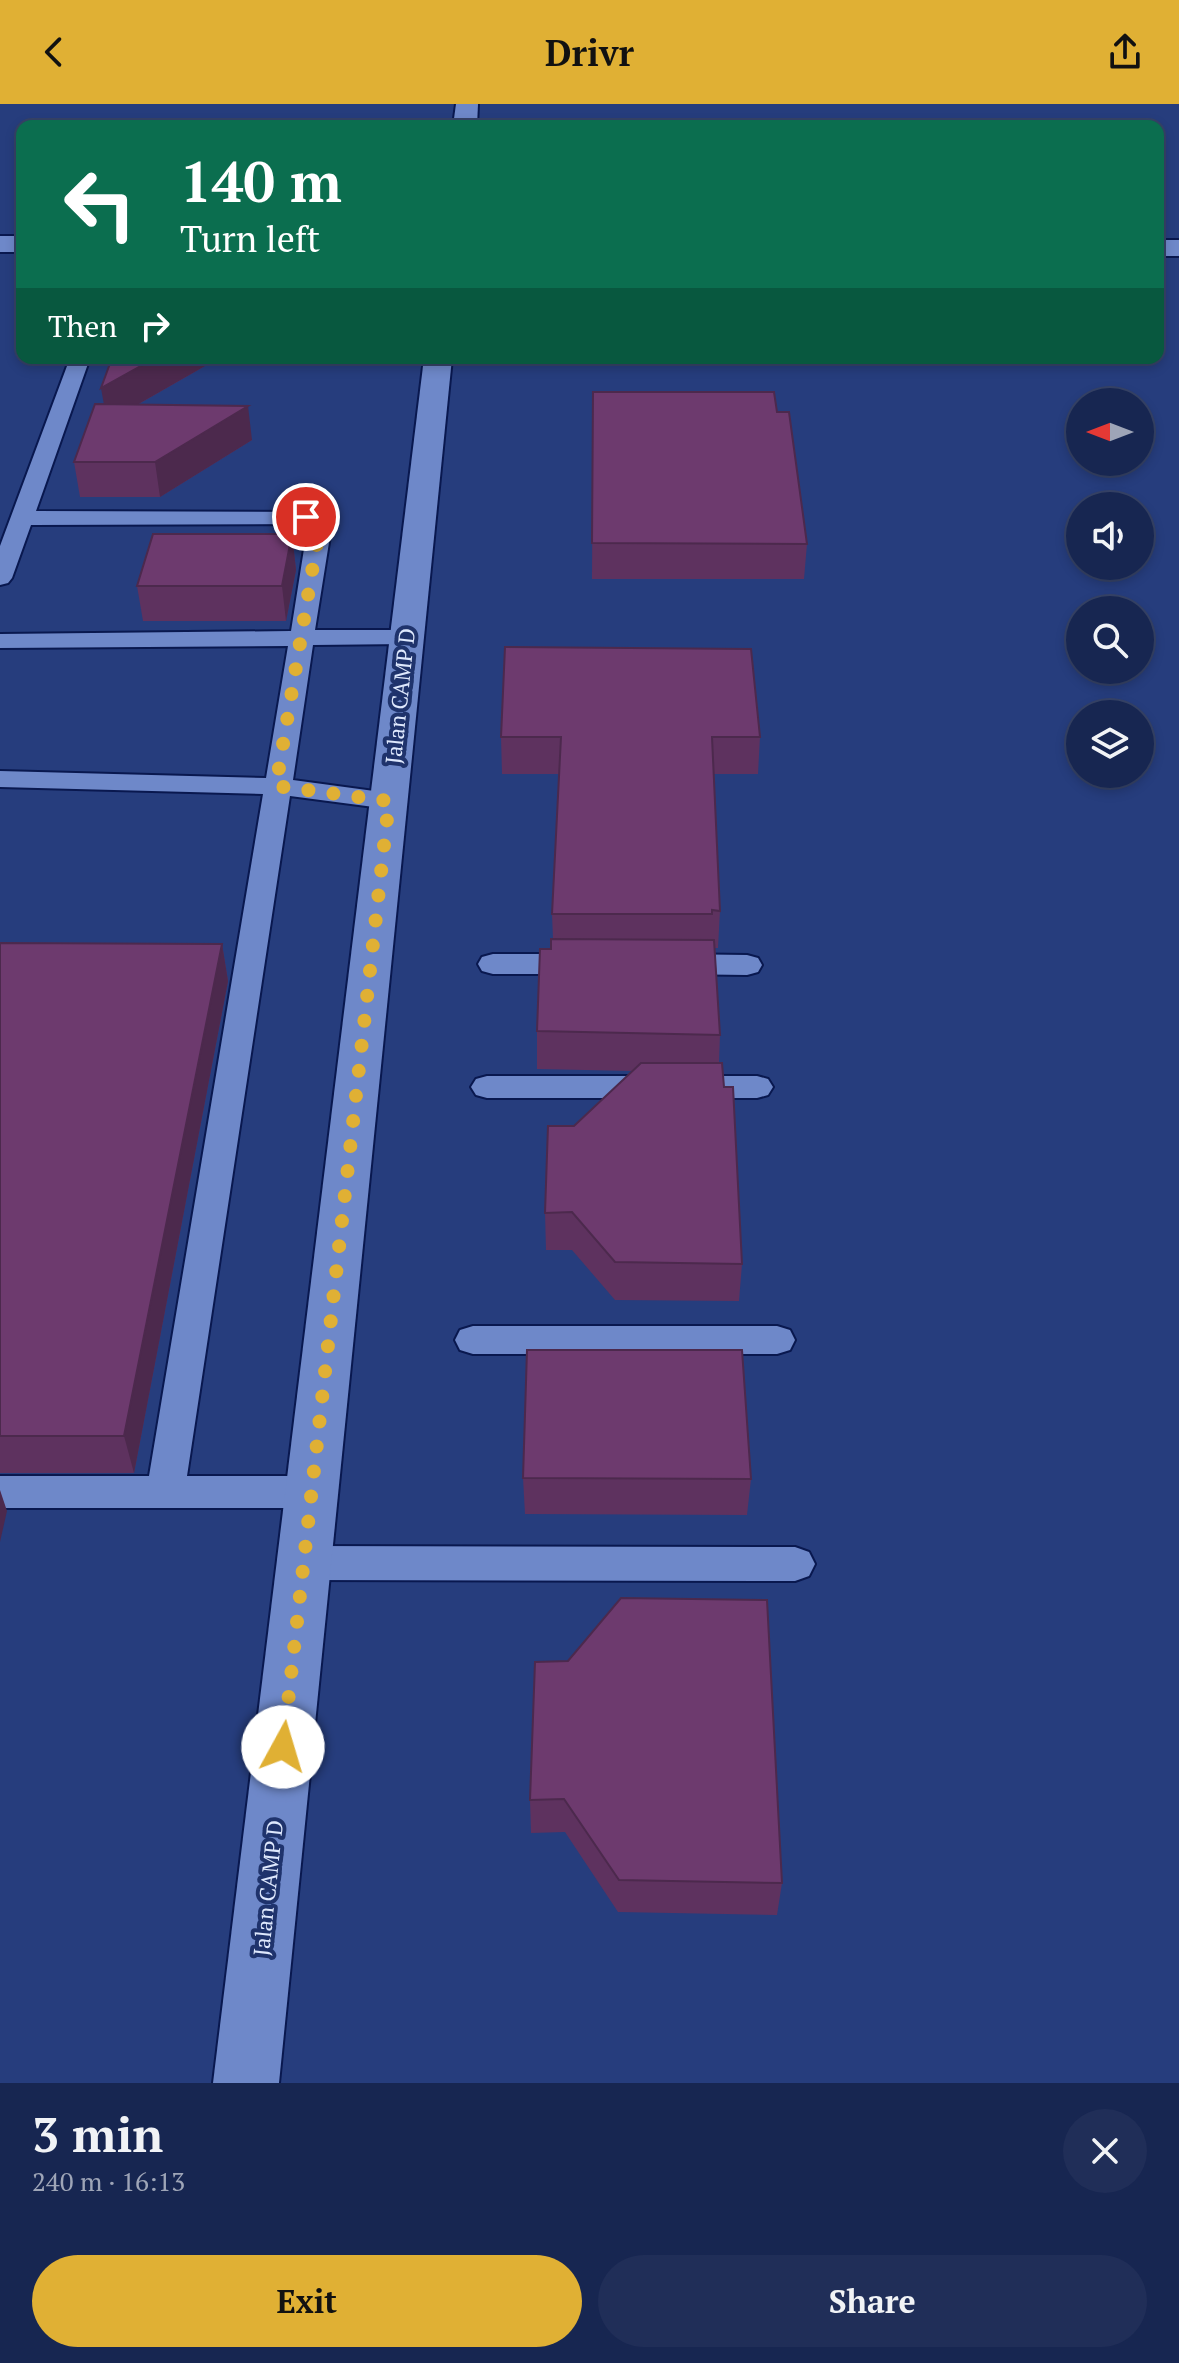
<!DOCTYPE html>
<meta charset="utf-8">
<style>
body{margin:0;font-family:"PT Serif",serif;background:#202e58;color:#f1f3f6;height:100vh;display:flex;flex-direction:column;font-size:30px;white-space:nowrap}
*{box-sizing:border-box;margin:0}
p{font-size:26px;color:#9ea5b7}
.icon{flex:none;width:44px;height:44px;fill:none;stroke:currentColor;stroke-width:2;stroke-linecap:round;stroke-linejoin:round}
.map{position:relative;height:1979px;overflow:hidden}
.details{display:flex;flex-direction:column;background:#172651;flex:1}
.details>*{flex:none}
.hud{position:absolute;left:16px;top:16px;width:1148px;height:244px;border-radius:16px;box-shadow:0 4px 12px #0003,0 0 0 2px #364368;background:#0b6e4f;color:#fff;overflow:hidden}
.needle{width:52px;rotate:270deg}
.tools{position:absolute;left:1066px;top:284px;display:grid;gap:16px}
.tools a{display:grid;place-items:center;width:88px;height:88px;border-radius:50%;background:#172651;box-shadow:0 4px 12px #0003,0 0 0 2px #364368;font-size:40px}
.pin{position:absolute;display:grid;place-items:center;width:68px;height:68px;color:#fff;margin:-34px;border:4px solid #fff;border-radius:50%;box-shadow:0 2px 8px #0007}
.me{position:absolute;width:88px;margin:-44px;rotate:6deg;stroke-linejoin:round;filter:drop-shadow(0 0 6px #0008)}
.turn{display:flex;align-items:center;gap:28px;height:168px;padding:0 32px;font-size:36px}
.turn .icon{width:104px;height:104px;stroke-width:2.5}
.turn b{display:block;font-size:56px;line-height:68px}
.then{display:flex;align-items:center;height:76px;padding:0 32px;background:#0003;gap:16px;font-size:30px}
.round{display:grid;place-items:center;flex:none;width:84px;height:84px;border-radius:42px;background:#202e58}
.head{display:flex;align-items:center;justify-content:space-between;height:136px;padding:0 32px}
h1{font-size:48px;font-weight:700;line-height:60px}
.cta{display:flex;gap:16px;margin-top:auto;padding:16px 32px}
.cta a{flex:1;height:92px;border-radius:48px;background:#e0b034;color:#111;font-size:32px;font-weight:700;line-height:92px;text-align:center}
.cta a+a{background:#202e58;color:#f1f3f6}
header{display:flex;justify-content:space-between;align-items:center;height:104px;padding:0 32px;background:#e0b034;color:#111;font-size:36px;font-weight:700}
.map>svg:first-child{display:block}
.built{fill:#263d7d;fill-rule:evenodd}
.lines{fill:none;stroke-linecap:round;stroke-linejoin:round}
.lane-casing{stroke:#09184f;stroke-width:4}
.street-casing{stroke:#09184f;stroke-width:4}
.lane{fill:#6e88c9;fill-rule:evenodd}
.street{fill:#6e88c9;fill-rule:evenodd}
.wall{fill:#5e325f}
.shaded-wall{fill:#4c294d}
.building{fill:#6d3a6e;stroke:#4c294d;stroke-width:2}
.route{stroke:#e0b034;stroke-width:14;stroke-dasharray:0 25.2}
.labels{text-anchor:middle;stroke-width:8;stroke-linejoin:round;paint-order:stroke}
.street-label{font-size:22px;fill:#dee8fd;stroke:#1f336c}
</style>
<header><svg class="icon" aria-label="back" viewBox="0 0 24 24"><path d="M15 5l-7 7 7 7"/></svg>Drivr<svg class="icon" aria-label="share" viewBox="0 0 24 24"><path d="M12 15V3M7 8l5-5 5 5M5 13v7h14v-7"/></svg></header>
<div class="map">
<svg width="1179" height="1979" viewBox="0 0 1179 1979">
<rect width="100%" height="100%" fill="#1f336c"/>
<path class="built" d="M0,0H1179V1979H0ZM22,22H1158V254H22ZM1080,298H1140V358H1080ZM1080,402H1140V462H1080ZM1080,506H1140V566H1080ZM1080,610H1140V670H1080Z"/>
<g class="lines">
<g class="lane-casing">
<g id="lane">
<path d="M70,254H90L36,407L314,408L325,413L331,426L315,526H407L416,528L419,533L416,538L407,540L313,541L293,676L389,689L399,691L403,697L399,703L389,705L290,692L187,1372H312L326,1377L331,1388L326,1399L312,1404H0V1372H149L263,690L0,683V667L266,674L288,542L0,544V530L291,527L307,426L302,420L31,421L12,474L8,479L0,481V442Z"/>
<path d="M493,850H582L593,853L597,860L593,867L582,870H493L482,867L478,860L482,853Z"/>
<path d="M672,850L747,851L758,854L762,861L758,868L747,871L672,870L661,867L657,860L661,853Z"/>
<path d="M487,972H757L768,975L773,983L768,991L757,994H487L476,991L471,983L476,975Z"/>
<path d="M473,1222H777L790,1226L795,1236L790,1246L777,1250H473L460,1246L455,1236L460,1226Z"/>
<path d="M304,1442L795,1443L809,1448L815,1460L809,1472L795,1477L304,1476L290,1471L284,1459L290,1447Z"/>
</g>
</g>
<g class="street-casing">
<g id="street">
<path d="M456,0H478L477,22H453Z"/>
<rect x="0" y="132" width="22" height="16"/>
<rect x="1158" y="136" width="21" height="16"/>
<path d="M424,254H452L279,1979H213Z"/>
</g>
</g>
<use href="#lane" class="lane"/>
<use href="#street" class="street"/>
</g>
<g class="wall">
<path d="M112,254H219L137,301L252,336L160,393H80L74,358L104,300Z"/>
<path d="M593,288L777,308L807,440L804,475H592Z"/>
<path d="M292,430L296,466L286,517H143L137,482Z"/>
<path d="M501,633H760L758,670H714L720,807L718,844H715L720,931L719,959L724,983L742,1160L739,1197L615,1196L572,1146H546L545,1109L574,1022L632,967L537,965V927L553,835L552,810L559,670H502Z"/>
<path d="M0,839L222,840L228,877L134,1369H0Z"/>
<path d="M523,1374L751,1375L747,1411L525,1410Z"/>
<path d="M535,1558L782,1779L777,1811L618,1808L565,1728L531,1729L530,1696Z"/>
</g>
<g class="shaded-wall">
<path d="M155,254H219L107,318L101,284Z"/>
<path d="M248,302L252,336L160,393L155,358Z"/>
<path d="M292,430L296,466L286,517L282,482Z"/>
<path d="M222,840L228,877L134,1369L124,1332Z"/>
<path d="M0,1386L7,1407L0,1438Z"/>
</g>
<g class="building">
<path d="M112,254H155L101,284Z"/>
<path d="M593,288H774L777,308H789L807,440L592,439Z"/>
<path d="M95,300L248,302L155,358H74Z"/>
<path d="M153,430H292L282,482H137Z"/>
<path d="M505,543L751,545L760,633H712L720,807L712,806V810H552L561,633H501Z"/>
<path d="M551,835L714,836L720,931L537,927L540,845H551Z"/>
<path d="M0,839L222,840L124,1332H0Z"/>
<path d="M641,959H722L724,983H733L742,1160L615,1158L572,1108L545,1109L548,1022H574Z"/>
<path d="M527,1246H742L751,1375L523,1374Z"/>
<path d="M621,1494L767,1496L782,1779L619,1776L564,1695L530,1696L535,1558L568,1557Z"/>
</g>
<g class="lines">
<path class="route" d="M283,1643L389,697L276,682L319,426L317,418L306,413"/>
</g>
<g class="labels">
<g class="street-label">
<text transform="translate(400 592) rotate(-84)" y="8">Jalan CAMP D</text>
<text transform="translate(268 1784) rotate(-84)" y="8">Jalan CAMP D</text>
</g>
</g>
</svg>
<div class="tools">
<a><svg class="needle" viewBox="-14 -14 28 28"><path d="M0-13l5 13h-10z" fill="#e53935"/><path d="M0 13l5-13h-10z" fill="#9ea5b7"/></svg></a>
<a><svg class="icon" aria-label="sound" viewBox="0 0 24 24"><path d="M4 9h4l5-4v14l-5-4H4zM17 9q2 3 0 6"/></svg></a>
<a><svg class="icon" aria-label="search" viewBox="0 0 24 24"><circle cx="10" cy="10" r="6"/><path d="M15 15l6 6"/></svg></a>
<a><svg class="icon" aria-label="layers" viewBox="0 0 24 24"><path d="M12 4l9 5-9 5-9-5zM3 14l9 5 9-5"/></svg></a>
</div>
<div class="pin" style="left:306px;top:413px;background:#d93025"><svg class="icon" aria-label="arrive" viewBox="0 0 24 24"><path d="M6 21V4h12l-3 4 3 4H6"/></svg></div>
<svg class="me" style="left:283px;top:1643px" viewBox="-20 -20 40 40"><circle r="19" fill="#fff"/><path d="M0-13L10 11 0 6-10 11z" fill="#e0b034"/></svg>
<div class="hud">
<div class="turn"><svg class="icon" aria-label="left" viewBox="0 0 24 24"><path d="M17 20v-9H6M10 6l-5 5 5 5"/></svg><div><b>140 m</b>Turn left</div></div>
<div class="then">Then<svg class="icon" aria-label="right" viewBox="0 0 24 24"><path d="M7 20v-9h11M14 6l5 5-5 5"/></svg></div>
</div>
</div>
<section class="details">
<div class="head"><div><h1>3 min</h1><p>240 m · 16:13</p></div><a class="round"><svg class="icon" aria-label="close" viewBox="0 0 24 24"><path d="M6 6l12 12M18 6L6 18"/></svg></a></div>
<div class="cta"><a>Exit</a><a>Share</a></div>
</section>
